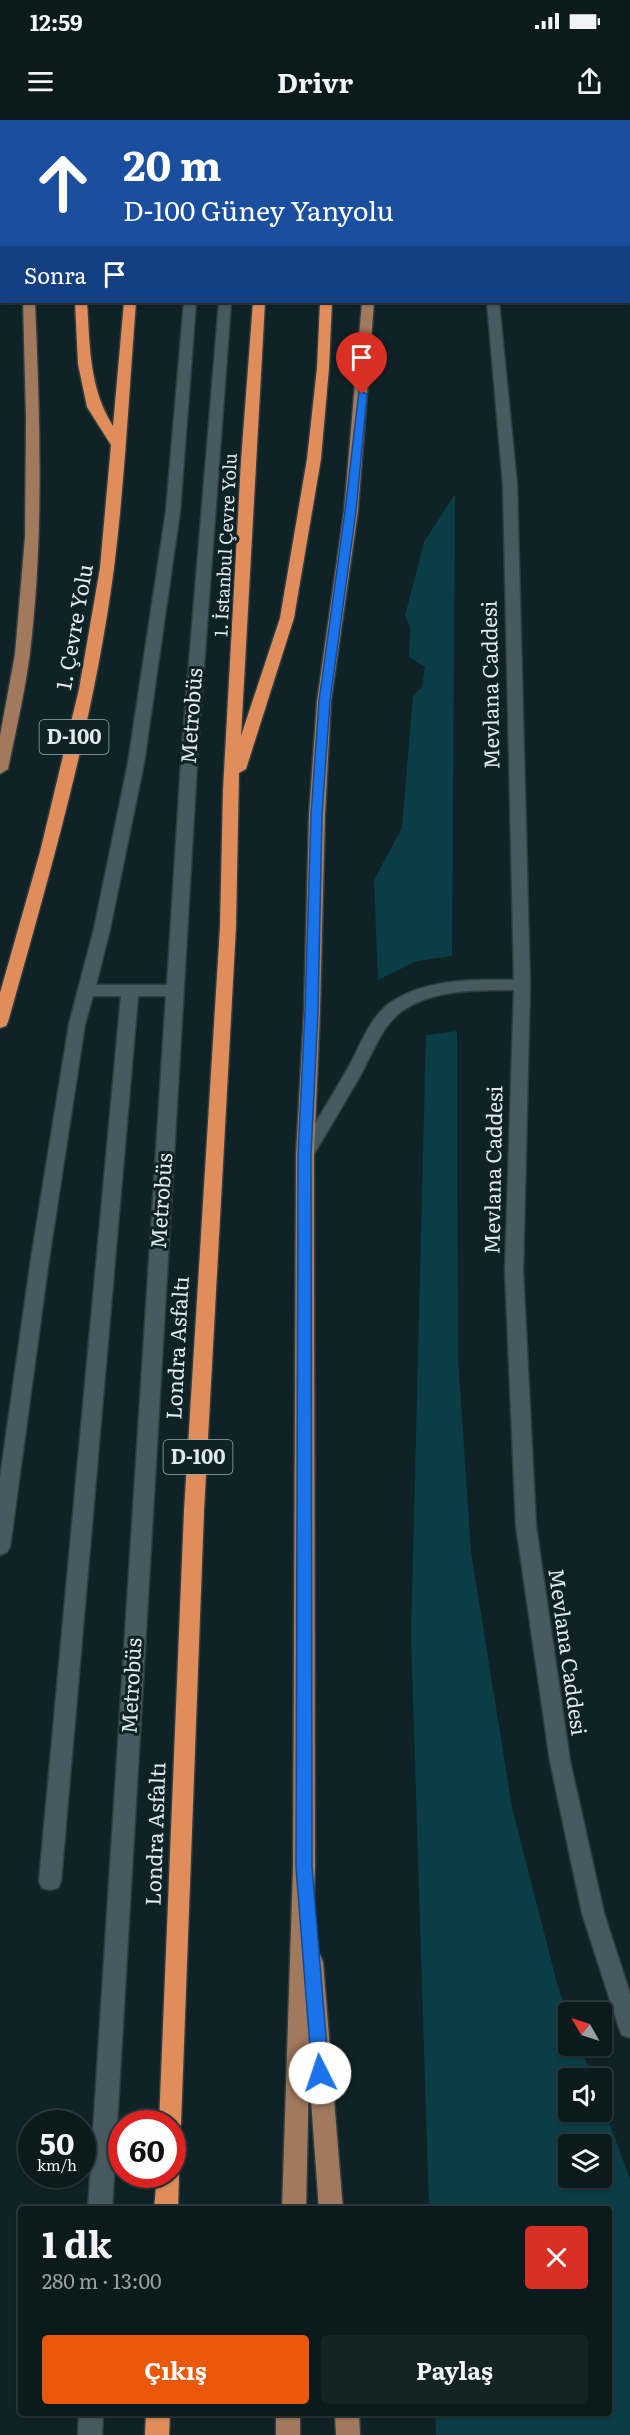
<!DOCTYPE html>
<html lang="tr">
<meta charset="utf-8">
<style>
body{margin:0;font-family:Literata,serif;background:#142325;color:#f1f3f6;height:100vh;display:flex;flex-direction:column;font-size:22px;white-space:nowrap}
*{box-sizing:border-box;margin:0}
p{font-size:20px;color:#9aa1a3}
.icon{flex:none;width:33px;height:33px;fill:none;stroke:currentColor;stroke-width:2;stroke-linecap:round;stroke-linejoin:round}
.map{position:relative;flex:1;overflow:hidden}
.side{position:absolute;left:18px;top:2086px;width:594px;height:210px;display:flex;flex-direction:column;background:#0b1a1c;border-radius:6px;box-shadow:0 2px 4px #0004,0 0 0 2px #2b383b}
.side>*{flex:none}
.guide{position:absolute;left:0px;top:0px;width:630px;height:183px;box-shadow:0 2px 4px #0004,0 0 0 2px #2b383b;background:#1a4fa0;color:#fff;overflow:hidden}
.needle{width:39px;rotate:309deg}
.tools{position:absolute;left:558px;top:1882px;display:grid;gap:12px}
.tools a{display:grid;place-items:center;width:54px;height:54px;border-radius:6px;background:#0b1a1c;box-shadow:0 2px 4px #0004,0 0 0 2px #2b383b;font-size:30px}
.speed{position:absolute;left:18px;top:1990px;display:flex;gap:12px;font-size:30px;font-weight:700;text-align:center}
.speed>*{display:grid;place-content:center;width:78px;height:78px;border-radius:50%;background:#0b1a1c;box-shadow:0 2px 4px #0004,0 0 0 2px #2b383b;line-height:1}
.speed small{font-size:15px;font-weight:400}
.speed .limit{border:9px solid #d22;background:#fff;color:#111}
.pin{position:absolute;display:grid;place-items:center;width:51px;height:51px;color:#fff;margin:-62px -26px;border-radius:50% 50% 50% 0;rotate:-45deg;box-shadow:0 0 6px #0007}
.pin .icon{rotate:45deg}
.me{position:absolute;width:66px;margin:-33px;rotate:356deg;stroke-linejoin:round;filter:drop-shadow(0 0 4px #0008)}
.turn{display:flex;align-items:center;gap:21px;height:126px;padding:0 24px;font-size:27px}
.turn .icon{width:78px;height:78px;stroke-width:2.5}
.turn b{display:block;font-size:42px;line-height:51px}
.then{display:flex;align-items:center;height:57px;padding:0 24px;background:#0003;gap:12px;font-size:22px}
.round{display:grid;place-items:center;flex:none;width:63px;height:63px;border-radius:6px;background:#142325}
.head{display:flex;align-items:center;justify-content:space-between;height:102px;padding:0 24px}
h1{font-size:36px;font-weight:700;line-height:45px}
.button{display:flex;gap:12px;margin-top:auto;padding:12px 24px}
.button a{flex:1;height:69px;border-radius:6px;background:#ea580c;color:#fff;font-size:24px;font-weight:700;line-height:69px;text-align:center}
.button a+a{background:#142325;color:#f1f3f6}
.status{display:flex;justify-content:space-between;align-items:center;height:42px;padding:0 30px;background:#0b1a1c;direction:ltr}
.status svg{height:16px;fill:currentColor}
header{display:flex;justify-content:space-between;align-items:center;height:78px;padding:0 24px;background:#0b1a1c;font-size:27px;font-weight:700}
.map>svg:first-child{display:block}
.green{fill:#0b3d46;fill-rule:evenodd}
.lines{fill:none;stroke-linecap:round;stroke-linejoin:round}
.lane-casing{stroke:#313c40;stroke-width:3}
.secondary-casing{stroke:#313c40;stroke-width:3}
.primary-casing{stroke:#313c40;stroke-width:3}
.highway-casing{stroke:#313c40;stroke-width:3}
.lane{fill:#465a5f;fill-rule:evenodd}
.secondary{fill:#465a5f;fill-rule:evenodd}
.primary{fill:#a1795d;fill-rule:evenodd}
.highway{fill:#de8d5b;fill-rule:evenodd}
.route{fill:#1a73e8;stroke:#114b97;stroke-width:1.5}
.labels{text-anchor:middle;stroke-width:6;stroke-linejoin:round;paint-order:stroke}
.far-street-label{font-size:18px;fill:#dee9ec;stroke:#0f2226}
.shield{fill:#0f2226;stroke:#a0adb1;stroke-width:1.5}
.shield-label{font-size:20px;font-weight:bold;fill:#dee9ec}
.street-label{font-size:21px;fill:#dee9ec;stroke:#0f2226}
</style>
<div class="status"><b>12:59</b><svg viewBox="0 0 49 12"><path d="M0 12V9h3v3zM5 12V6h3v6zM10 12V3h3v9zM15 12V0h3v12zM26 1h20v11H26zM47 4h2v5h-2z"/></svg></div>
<header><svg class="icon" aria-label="menu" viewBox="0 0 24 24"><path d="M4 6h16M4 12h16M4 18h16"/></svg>Drivr<svg class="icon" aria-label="share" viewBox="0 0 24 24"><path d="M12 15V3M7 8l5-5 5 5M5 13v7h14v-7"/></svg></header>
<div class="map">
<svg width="630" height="2315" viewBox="0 0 630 2315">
<rect width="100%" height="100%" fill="#0f2226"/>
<g class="green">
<path d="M455,374L452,836L417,841L378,860L374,760L402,708L413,576L422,567L425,547L409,537L410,507L405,496L424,422Z"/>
<path d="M457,911L458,1237L471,1432L512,1687L558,1867L568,1895V1926H580L593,1959H568V1992H602V1983L630,2059V2315H436L435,2294H609V2090L429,2089L411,1516L426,915ZM568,2025H602V2058H568Z"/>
</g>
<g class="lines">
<g class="lane-casing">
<g id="lane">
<rect x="195" y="0" width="12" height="2"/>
<rect x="234" y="0" width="12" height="2"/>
<path d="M184,182H196L180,391L144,643L110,809L96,865H167L182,627L219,182H231L198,627L112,2090H88L166,876H138L61,1761L58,1768L50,1770L42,1768L39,1761L121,876H93L85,904L49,1139L10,1427L7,1432L0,1435V1358L31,1139L69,904L94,809L128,643L166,391Z"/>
<path d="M79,2294H103L102,2315H78Z"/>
</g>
</g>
<g class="secondary-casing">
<g id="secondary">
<path d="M456,0H468L469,2H457Z"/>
<path d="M511,0H523L510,2Z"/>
<path d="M487,182H499L517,365L530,865L523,1151L536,1406L570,1641L604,1793L630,1874V1918L622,1915L619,1908L582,1793L550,1641L516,1406L505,1151L514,870C477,870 434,869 402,891C382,905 372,935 360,956C344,984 327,1012 311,1039H299L296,1035C313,1006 331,978 348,948C360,927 369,898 390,883C424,859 473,859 514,860L503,365Z"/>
</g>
</g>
<g class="primary-casing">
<g id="primary">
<rect x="19" y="0" width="12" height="2"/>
<rect x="352" y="0" width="12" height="2"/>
<path d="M23,182H35C40,299 44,416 30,533C25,572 16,610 8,649L0,654V616L15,534L25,417L26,299Z"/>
<path d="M362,182H374L358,391L331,581L325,695L320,891L314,1035L315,1747L312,1832L320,1835L323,1842L343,2090H319L309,1952L306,2090H282L293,1747L296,1035L304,891L309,695L317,581L344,391Z"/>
<rect x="276" y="2294" width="24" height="21"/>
<path d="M335,2294H359L360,2315H336Z"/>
</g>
</g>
<g class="highway-casing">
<g id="highway">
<rect x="76" y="0" width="12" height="2"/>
<rect x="138" y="0" width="12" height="2"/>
<rect x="265" y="0" width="12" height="2"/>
<rect x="326" y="0" width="12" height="2"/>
<path d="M75,182H87C90,226 89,268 113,306L124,182H136C129,271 125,360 114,448C94,602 50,753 8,902L6,906L0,908V873L40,732L79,569L100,448L111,325L87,287L78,244Z"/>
<path d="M253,182H265L241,616L280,498L307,339L317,248L320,182H332L329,248L321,339L294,498L246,649L239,653L236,807L204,1391L181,2004L178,2011L172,2014V2004H159L184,1391L220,807L223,670L241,341Z"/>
<path d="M172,2046L176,2047L179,2055L178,2090H154L157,2055H172Z"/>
<path d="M146,2294H170L169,2315H145Z"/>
</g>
</g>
<use href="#lane" class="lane"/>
<use href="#secondary" class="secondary"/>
<use href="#primary" class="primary"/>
<use href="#highway" class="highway"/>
</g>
<path class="route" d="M359,271L367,274L356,391L330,581L322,695L318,891L311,1035L312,1747L329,1953L326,1958L320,1960L314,1958L312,1953L296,1747L298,1035L305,891L311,695L319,581L345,391Z"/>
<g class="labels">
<g class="far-street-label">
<text transform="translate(226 425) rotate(-87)" y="6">1. İstanbul Çevre Yolu</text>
</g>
<g class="shield">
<rect x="39.5" y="600" width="69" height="34" rx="4.5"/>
<rect x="163.5" y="1320" width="69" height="34" rx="4.5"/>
</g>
<g class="shield-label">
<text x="74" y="624">D-100</text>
<text x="198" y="1344">D-100</text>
</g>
<g class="street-label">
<text transform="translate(75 507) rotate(-80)" y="7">1. Çevre Yolu</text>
<text transform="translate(491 565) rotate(-91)" y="7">Mevlana Caddesi</text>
<text transform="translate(192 596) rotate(-86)" y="7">Metrobüs</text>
<text transform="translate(494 1050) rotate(-89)" y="7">Mevlana Caddesi</text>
<text transform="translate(162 1081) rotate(-86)" y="7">Metrobüs</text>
<text transform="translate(178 1228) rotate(-87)" y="7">Londra Asfaltı</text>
<text transform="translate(567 1532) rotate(82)" y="7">Mevlana Caddesi</text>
<text transform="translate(132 1566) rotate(-87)" y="7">Metrobüs</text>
<text transform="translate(156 1714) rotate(-88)" y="7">Londra Asfaltı</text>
</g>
</g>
</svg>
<div class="tools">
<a><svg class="needle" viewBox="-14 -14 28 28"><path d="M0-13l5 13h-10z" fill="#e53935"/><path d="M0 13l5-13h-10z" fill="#9aa1a3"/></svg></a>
<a><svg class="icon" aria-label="sound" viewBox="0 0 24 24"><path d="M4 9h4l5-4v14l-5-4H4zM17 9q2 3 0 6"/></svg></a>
<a><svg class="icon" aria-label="layers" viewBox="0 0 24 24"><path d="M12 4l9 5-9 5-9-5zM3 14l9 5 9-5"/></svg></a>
</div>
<div class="speed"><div>50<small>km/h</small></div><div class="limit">60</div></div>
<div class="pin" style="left:362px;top:274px;background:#d93025"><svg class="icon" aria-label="arrive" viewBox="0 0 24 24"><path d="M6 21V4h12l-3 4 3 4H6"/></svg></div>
<svg class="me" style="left:320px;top:1953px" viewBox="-20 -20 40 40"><circle r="19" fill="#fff"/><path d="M0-13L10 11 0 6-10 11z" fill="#1a73e8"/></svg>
<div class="guide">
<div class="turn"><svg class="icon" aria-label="ahead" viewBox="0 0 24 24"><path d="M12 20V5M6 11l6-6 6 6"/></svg><div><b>20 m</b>D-100 Güney Yanyolu</div></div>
<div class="then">Sonra<svg class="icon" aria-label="arrive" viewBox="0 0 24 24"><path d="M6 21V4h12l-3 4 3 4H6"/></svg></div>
</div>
<section class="side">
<div class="head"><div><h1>1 dk</h1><p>280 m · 13:00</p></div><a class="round" style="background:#d93025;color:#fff"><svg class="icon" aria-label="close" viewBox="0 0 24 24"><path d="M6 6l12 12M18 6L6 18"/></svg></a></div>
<div class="button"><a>Çıkış</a><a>Paylaş</a></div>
</section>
</div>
